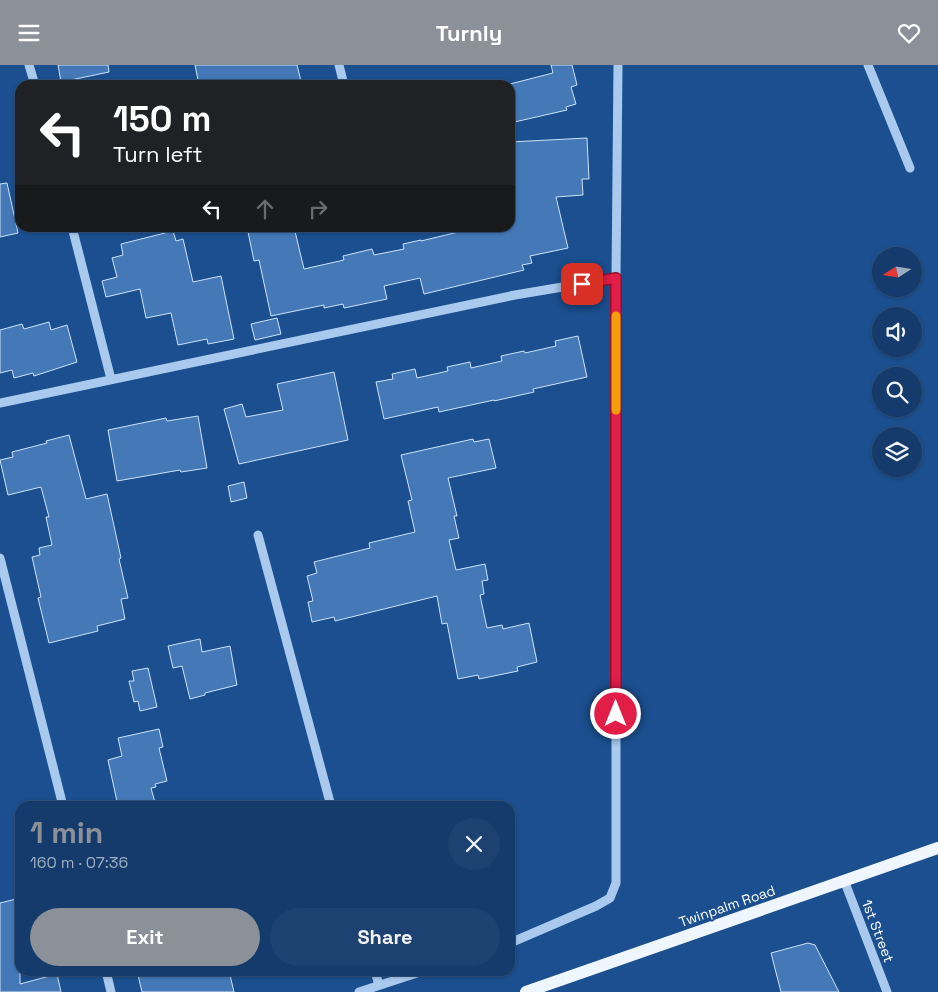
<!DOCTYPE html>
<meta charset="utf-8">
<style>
body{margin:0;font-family:"Space Grotesk",sans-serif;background:#1d4271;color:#f1f3f6;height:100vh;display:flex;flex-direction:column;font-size:19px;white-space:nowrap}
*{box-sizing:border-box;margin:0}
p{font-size:16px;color:#9dadc1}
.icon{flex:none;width:28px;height:28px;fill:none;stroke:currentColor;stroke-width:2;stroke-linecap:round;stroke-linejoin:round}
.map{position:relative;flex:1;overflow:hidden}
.panel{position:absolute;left:15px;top:736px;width:500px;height:175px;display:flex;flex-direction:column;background:#143b6b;border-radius:15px;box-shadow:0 1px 4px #0004,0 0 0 1px #33557e}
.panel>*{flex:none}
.hud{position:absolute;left:15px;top:15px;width:500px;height:152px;border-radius:15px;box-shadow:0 1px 4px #0004,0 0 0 1px #33557e;background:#202124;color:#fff;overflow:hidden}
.needle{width:32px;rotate:258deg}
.fabs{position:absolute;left:872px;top:182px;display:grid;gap:10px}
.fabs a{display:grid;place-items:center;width:50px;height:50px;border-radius:50%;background:#143b6b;box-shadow:0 1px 4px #0004,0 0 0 1px #33557e;font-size:25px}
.pin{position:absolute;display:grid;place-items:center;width:42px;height:42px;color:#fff;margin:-21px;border-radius:10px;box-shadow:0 2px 8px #0006}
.me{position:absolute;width:55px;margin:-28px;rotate:0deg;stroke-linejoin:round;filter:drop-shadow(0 0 4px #0008)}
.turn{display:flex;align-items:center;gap:18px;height:105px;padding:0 15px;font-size:22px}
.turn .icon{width:65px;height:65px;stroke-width:2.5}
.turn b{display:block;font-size:35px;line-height:42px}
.lanes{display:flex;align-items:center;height:48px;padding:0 15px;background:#0003;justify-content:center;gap:25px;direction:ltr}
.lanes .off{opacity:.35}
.round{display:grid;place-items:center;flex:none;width:52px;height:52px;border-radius:26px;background:#1d4271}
.headline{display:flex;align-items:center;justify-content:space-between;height:85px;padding:0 15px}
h1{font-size:30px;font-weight:700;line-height:38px;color:#8c9099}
.action{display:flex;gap:10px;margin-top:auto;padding:10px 15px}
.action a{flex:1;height:58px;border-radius:30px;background:#8c9099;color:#fff;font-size:20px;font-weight:700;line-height:58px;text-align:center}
.action a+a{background:#1d4271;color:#f1f3f6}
header{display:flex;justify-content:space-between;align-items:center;height:65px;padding:0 15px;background:#8c9099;color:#fff;font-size:22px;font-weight:700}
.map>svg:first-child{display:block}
.building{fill:#4478b7;stroke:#cfe3fa}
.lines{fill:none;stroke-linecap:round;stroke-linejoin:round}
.minor{stroke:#a9c9ee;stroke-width:9}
.major{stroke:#f0f6ff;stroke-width:12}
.route-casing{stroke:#92132f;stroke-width:12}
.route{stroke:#e11d48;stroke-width:9}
.slow{stroke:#f59e0b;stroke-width:9}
.labels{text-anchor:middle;stroke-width:4;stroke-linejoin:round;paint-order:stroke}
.street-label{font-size:14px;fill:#fff;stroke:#1b4f8f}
</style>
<header><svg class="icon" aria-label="menu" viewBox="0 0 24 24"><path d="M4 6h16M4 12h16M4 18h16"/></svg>Turnly<svg class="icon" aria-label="heart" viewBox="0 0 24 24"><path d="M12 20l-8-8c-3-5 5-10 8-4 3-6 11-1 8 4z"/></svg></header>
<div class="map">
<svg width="938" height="927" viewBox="0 0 938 927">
<rect width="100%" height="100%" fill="#1b4f8f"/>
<g class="building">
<path d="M58,0H108L109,7L61,17Z"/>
<path d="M195,0H297L302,20H199Z"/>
<path d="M551,0H572L577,20L571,22L576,39L566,42L567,45L510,58V19L553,8Z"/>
<path d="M587,73L589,114H582L583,130L556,132L568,183L530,191L532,198L522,200L524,205L424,229L420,213L384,221L387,234L344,243L343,239L324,243V240L271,251L259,195L254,196L247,162H294L304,204L344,195L343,191L372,184L374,190L404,184L403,179L421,175V176L479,162H510V77Z"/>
<path d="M7,118L18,168L0,172V119Z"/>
<path d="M173,166L176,176L183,174L193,217L221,211L234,274L208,279L207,274L178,280L171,248L146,253L140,224L106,232L102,216L117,212L112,193L123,190L121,179Z"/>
<path d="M277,253L281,269L255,275L251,259Z"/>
<path d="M49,257L51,265L67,260L77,297L34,311L33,308L14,313L12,305L0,308V265L22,259L24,264Z"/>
<path d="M578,271L587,312L533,324L534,327L494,336V335L439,347L438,342L384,354L376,317L393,314L392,309L415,304L417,313L448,306L447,302L470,297L471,303L502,296L501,291L524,286L525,288L556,281L555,276Z"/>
<path d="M334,307L348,375L239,399L224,344L242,339L246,352L283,345L277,319Z"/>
<path d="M198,351L207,403L181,407L180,405L117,416L108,365L166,353L167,356Z"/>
<path d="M69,370L86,434L107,429L121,493L119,494L128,533L121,534L125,554L97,561L98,566L49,578L38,533L41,532L32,492L40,490L39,483L52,480L46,452H49L41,422L8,430L0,395L13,392L12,387L47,378L46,376Z"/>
<path d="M473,374L474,377L489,374L496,403L448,413L457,451H454L459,473L449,475L456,505L485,499L488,515L482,516L484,529L480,530L487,563L502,560L503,564L529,558L537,597L517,602L518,606L479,614L478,610L458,614L447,558L442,559L437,531L335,556L334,552L312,557L308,537L313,536L307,511L317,508L314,497L370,483L369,478L415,467L408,436L412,435L401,390Z"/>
<path d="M244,417L247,433L231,437L228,421Z"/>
<path d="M200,574L202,587L230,581L237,620L205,628V630L190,634L182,601L173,603L168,581Z"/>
<path d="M148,603L157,642L140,646L138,636L134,637L129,616H134L132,606Z"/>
<path d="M159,664L163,682L159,683L167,716L155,719L156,722L151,723L156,741H118L108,695L122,691L118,673Z"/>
<path d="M20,833V919L57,909L61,927H0V838Z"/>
<path d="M808,878L815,880L839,927H781L771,888Z"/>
<path d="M137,906H229L234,927H142Z"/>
</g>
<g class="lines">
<g class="minor">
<path d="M29,0L35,20"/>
<path d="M339,0L344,20"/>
<path d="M868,0L910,103"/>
<path d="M72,162L111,314"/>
<path d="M0,338L515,230L616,213"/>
<path d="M258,470L331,741"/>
<path d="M0,493L63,741"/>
<path d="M844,815L887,927"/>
<path d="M510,878L596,841L610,833L616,818V213L618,0"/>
<path d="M106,906L111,927"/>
<path d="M375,906L379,920"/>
<path d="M359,927L423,906"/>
</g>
<path class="major" d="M526,927L938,783"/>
</g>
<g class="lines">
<g class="route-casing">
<path id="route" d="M582,219L616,213V649"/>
</g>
<use href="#route" class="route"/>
<path class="slow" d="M616,251V345"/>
</g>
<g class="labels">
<g class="street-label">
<text transform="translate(727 841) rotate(-19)" y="5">Twinpalm Road</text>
<text transform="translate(878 866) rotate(69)" y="5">1st Street</text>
</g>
</g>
</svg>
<div class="fabs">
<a><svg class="needle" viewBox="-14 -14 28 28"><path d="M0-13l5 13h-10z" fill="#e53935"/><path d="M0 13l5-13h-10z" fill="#9dadc1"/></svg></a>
<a><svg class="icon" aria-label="sound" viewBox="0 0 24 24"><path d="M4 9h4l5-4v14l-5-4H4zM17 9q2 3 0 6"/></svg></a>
<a><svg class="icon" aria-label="search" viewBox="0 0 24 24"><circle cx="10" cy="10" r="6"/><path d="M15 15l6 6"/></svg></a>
<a><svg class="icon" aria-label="layers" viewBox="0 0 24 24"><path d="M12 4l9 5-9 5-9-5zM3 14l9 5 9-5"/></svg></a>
</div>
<div class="pin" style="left:582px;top:219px;background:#d93025"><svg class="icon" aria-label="arrive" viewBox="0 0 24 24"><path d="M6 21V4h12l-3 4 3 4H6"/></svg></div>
<svg class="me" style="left:616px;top:649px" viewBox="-20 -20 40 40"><circle r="17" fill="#e11d48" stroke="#fff" stroke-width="3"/><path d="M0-11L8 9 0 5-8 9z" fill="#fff"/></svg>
<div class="hud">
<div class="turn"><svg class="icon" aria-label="left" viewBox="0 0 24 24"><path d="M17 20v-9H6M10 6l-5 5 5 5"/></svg><div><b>150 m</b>Turn left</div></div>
<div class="lanes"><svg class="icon" aria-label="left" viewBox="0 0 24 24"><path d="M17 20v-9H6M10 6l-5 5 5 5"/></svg><svg class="icon off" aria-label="ahead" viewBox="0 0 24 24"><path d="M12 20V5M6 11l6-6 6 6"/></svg><svg class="icon off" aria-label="right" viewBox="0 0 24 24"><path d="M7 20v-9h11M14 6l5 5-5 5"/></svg></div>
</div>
<section class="panel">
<div class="headline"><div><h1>1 min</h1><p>160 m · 07:36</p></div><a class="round"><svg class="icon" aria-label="close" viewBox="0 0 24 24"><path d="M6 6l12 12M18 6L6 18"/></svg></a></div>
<div class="action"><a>Exit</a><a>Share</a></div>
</section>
</div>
